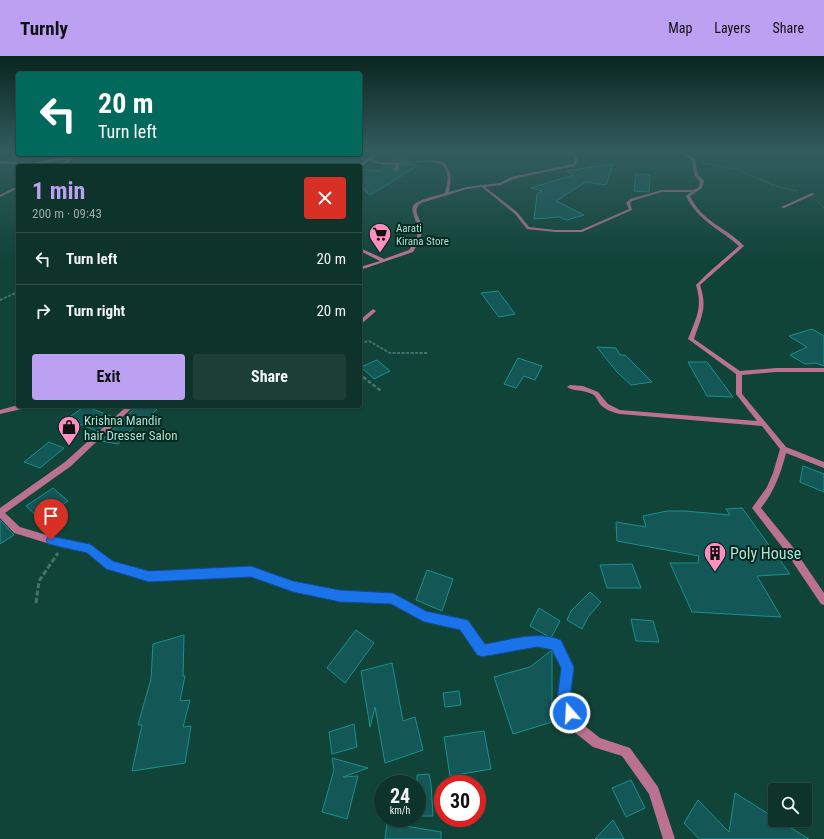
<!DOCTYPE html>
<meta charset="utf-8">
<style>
body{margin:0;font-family:"Roboto Condensed",sans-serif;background:#1b3f36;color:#f1f3f6;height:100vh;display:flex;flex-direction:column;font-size:15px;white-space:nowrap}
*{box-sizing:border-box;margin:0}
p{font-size:13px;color:#9aaaa8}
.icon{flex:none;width:22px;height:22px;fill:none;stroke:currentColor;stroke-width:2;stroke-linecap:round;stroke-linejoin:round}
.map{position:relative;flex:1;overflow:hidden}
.drawer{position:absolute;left:16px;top:108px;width:346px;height:244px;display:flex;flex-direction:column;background:#0d332a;border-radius:4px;box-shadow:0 1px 3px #0004,0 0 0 1px #2d4e47}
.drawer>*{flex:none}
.banner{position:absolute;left:16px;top:16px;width:346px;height:84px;border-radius:4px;box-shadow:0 1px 3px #0004,0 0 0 1px #2d4e47;background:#00695c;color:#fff;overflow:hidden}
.tools{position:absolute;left:768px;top:727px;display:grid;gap:8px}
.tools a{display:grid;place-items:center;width:44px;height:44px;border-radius:4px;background:#0d332a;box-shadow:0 1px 3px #0004,0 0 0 1px #2d4e47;font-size:20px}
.speed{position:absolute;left:374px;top:719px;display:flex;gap:8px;font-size:20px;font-weight:700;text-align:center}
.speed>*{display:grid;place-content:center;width:52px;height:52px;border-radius:50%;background:#0d332a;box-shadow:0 1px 3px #0004,0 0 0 1px #2d4e47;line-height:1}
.speed small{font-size:10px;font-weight:400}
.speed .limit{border:6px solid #d22;background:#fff;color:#111}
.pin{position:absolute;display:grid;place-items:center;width:34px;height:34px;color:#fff;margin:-41px -17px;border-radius:50% 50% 50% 0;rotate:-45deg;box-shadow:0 0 4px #0007}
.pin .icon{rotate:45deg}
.me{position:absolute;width:44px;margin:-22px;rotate:341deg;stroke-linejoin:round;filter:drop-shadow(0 0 3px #0008)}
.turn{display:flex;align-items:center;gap:14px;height:84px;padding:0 16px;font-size:18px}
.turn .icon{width:52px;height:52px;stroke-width:2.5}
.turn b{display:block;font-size:28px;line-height:34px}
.round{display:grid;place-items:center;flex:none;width:42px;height:42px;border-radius:4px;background:#1b3f36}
.head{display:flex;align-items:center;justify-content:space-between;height:68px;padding:0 16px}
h1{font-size:24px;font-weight:700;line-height:30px;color:#bca0f2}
.cta{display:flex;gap:8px;margin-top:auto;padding:8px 16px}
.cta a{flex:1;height:46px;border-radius:4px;background:#bca0f2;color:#111;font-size:16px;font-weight:700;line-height:46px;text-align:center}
.cta a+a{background:#1b3f36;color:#f1f3f6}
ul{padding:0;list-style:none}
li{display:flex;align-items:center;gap:12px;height:52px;padding:0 16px;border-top:1px solid #2d4e47}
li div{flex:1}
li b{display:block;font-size:15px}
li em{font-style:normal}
header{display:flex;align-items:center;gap:24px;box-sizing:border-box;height:56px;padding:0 20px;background:#bca0f2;color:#111}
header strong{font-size:19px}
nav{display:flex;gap:22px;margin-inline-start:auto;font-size:14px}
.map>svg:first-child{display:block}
.building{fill:#135756;stroke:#1b908f}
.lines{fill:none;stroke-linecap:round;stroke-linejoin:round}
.path-far3{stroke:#447468;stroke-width:1;stroke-dasharray:2 1;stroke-linecap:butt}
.path-far2{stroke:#447468;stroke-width:2;stroke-dasharray:3 1.5;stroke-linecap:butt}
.path-far1{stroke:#447468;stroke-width:2.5;stroke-dasharray:4 2;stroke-linecap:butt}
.path{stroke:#447468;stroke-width:3;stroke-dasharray:5 2.5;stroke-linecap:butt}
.minor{fill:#bb7291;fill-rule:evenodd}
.route{fill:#1a73e8;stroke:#114b97}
.labels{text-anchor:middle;stroke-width:4;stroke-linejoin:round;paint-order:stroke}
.far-poi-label{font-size:11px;fill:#b5dfd2;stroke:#002920;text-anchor:start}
.poi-label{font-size:13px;fill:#b5dfd2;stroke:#002920;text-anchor:start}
.near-poi-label{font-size:16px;fill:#b5dfd2;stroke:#002920;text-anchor:start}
</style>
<header>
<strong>Turnly</strong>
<nav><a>Map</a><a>Layers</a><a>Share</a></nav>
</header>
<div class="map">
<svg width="824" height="783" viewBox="0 0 824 783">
<rect width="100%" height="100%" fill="#114438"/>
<g class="building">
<path d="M400,98L409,99L407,104L391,105Z"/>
<path d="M413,108L417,110L372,138H368L360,129V113L379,115L385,110H393V115L397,116L399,114L400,109Z"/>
<path d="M613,108L606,129L586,126L556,145L584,159L567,164L559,161L534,163L537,138L542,135L531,132L573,119L566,115Z"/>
<path d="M636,118L650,119L649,136L634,135Z"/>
<path d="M498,235L515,258L499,261L481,237Z"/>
<path d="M812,273L824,280V310L815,307L805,308L790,299L807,291L789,280Z"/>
<path d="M597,291L616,292L620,299H625L652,326L631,329L617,316Z"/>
<path d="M518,302L542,310L535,324L524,320L516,332L504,328Z"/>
<path d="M377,304L390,315L374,323L361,311Z"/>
<path d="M688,306H707L733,341L707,340Z"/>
<path d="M85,350L113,361L97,375L67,363Z"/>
<path d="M137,350L157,353L144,366L139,365L118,388L101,385Z"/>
<path d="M49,386L64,392L40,412L24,406Z"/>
<path d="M803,410L824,418V436L800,426Z"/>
<path d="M53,432L68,445L41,464L26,450Z"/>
<path d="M742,452L790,518L757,520L781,561L692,556L670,507H698L699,500L617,485L616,466L646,471L643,460L667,455H685L730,459L726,453Z"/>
<path d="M0,464L14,479L0,488Z"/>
<path d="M632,508L641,532H607L600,509Z"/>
<path d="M427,514L453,523L442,555L416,544Z"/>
<path d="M590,536L601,546L588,561L582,573L567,564L571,555Z"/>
<path d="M539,552L560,565L551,582L530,570Z"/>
<path d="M631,563L653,565L659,586L636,585Z"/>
<path d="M356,574L374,587L345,627L327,612Z"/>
<path d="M184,579L183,620H185L180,645L190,644L183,671L191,670L185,707L132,715L142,669H138L151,623L153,588Z"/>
<path d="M552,594V666L513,678L494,621L530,611Z"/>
<path d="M392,607L403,665L415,661L423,694L385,707L375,651L370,671L361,615Z"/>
<path d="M459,635L461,649L445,651L443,637Z"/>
<path d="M354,668L357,691L332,698L329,676Z"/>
<path d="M484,675L491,713L450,720L444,681Z"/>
<path d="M332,702L368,712L343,721L358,720L347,763L322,756L334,714Z"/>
<path d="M429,718L431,728L433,760H417V719Z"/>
<path d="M631,724L645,752L626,761L612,732Z"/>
<path d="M735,737L775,762V764H778L809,783H699L684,767L698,744L729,776Z"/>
<path d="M613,764L624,783H595Z"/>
<path d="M387,767L441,776V783H385Z"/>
</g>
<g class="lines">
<g class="path-far3">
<path d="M702,107L736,113L778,131L797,135"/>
<path d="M817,145L824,152"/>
</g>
<g class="path-far2">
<path d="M0,244L18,236"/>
<path d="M360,287L369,285L390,297H428"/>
<path d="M360,319L365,322"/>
</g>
<path class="path-far1" d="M363,321L381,335"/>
<path class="path" d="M36,547L39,525L58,497"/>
<g class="minor">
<path d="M375,95H377L371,103C389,112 420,101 443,106C453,117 451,123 449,136L467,131L500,127L511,121L573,108L575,104L570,95H572L579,104L575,110L513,123L501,129L485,131L517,156L529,171L555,174H581L629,153L626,147L630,143L662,134H694L699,131L700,125L694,119L692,104L678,95H681L695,103L698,119L704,125L702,132L690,140C702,166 726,171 744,190L700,229C708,252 701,261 694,283L740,315L776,312H824V316H776L742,319V338L786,391L824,406V412L786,397C781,417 774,436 761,452L792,490L824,537V549L821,548L786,496L752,452L767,431L773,417L780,393L762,370L620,358C612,356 605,354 600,348C597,344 596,340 592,338C584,334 572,335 567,331L570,329L583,330L598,336L608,348L620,354L757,365L736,338V318L688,283C696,262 703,252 696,229L707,218L739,190C720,173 698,165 686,140L691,136H662L632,145L630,147L632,154L582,176H555L527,173L515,158L482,131L467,133L421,147C410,156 423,162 422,176C421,183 417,189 413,196L360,214V211L380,205L360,195V192L384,203L409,194C413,188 418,182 418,174C418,167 410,155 413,150C417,143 438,140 445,137C446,131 449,124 447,118C447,115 444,109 440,108C431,103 409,107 399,108L398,114L396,115L394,114L395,108C386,109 378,109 369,104L361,111L358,110L368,102Z"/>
<path d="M86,98H93L73,102L63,110H59L68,103L32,109L0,107V105L32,107Z"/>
<path d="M18,130V132L0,141V139Z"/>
<path d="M812,137L815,138L784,152L781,151Z"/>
<path d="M373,253L376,255L375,256L360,269V264Z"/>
<path d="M18,349L27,350L26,352L0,358V354Z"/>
<path d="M127,350H134L71,410L5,457L20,471L63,484L90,489L93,490L112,507L149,516L251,511L293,527L339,536L393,538L425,556L466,565L484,590L537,580L559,585L572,611L569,644L581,667L600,682L630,692L658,731L675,783H663L649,738L622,700L593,691L573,675L559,644L562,611L553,592L537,590L482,600L479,598L460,572L424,565L392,546L339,544L293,535L251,519L149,524L107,513L88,496L63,492L14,477L0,462V452L65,406Z"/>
</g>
</g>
<linearGradient id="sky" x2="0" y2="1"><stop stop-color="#09251f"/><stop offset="0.47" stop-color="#325c5e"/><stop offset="1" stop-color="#325c5e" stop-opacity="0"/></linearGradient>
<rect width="824" height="204" fill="url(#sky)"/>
<path class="route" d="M51,480L90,488L113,505L149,515L251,510L293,525L340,534L393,537L426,555L468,564L485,588C509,584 537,574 561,584L574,611L570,643L577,657L575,662L570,664L566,662L557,644L561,612L552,594L537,591L482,601L477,599L460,574L424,566L391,548L340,546L293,536L251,521L149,526L106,513L87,497L48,488L46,484L48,481Z"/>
<defs>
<g id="supermarket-pin" transform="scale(1.15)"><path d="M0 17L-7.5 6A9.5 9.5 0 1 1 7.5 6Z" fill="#fd8ebe" stroke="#002920"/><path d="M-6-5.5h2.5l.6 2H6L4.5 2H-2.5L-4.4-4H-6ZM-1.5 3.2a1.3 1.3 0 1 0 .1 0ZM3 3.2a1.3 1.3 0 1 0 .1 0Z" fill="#111"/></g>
<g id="shop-pin" transform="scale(1.15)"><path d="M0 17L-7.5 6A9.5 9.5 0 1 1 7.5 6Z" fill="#fd8ebe" stroke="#002920"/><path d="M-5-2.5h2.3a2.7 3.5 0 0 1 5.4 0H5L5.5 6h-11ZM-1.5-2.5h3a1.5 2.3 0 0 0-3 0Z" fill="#111"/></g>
<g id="building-pin" transform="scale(1.15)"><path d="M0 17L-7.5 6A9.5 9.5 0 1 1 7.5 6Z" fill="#fd8ebe" stroke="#002920"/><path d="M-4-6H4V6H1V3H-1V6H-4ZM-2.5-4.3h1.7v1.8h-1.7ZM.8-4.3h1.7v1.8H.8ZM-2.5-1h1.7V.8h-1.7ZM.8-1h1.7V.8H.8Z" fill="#111"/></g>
</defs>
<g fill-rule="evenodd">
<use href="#supermarket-pin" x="380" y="178"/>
<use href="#shop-pin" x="69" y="371"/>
<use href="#building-pin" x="715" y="497"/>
</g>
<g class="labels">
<g class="far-poi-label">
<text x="396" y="176">Aarati<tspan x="396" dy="13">Kirana Store</tspan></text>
</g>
<g class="poi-label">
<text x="84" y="369">Krishna Mandir<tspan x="84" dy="15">hair Dresser Salon</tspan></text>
</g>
<g class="near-poi-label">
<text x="730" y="503">Poly House</text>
</g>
</g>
</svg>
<div class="tools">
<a><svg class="icon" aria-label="search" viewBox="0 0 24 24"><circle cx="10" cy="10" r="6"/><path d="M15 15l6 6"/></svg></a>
</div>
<div class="speed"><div>24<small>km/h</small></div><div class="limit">30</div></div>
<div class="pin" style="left:51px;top:484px;background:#d93025"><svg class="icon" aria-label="arrive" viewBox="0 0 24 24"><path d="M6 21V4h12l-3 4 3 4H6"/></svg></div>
<svg class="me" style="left:570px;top:657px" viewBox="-20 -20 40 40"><circle r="17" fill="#1a73e8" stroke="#fff" stroke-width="3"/><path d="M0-11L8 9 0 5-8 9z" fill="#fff"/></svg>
<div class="banner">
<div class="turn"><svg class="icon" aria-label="left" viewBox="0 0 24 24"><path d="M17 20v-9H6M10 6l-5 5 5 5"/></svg><div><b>20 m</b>Turn left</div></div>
</div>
<section class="drawer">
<div class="head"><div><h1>1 min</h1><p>200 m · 09:43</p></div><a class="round" style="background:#d93025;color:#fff"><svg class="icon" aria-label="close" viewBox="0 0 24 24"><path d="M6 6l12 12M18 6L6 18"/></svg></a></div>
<ul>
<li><svg class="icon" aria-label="left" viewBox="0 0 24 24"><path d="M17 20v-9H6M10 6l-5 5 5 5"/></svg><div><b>Turn left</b></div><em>20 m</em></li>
<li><svg class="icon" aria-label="right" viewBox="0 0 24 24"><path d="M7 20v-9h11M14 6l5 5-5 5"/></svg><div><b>Turn right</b></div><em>20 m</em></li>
</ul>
<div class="cta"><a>Exit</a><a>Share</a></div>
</section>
</div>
